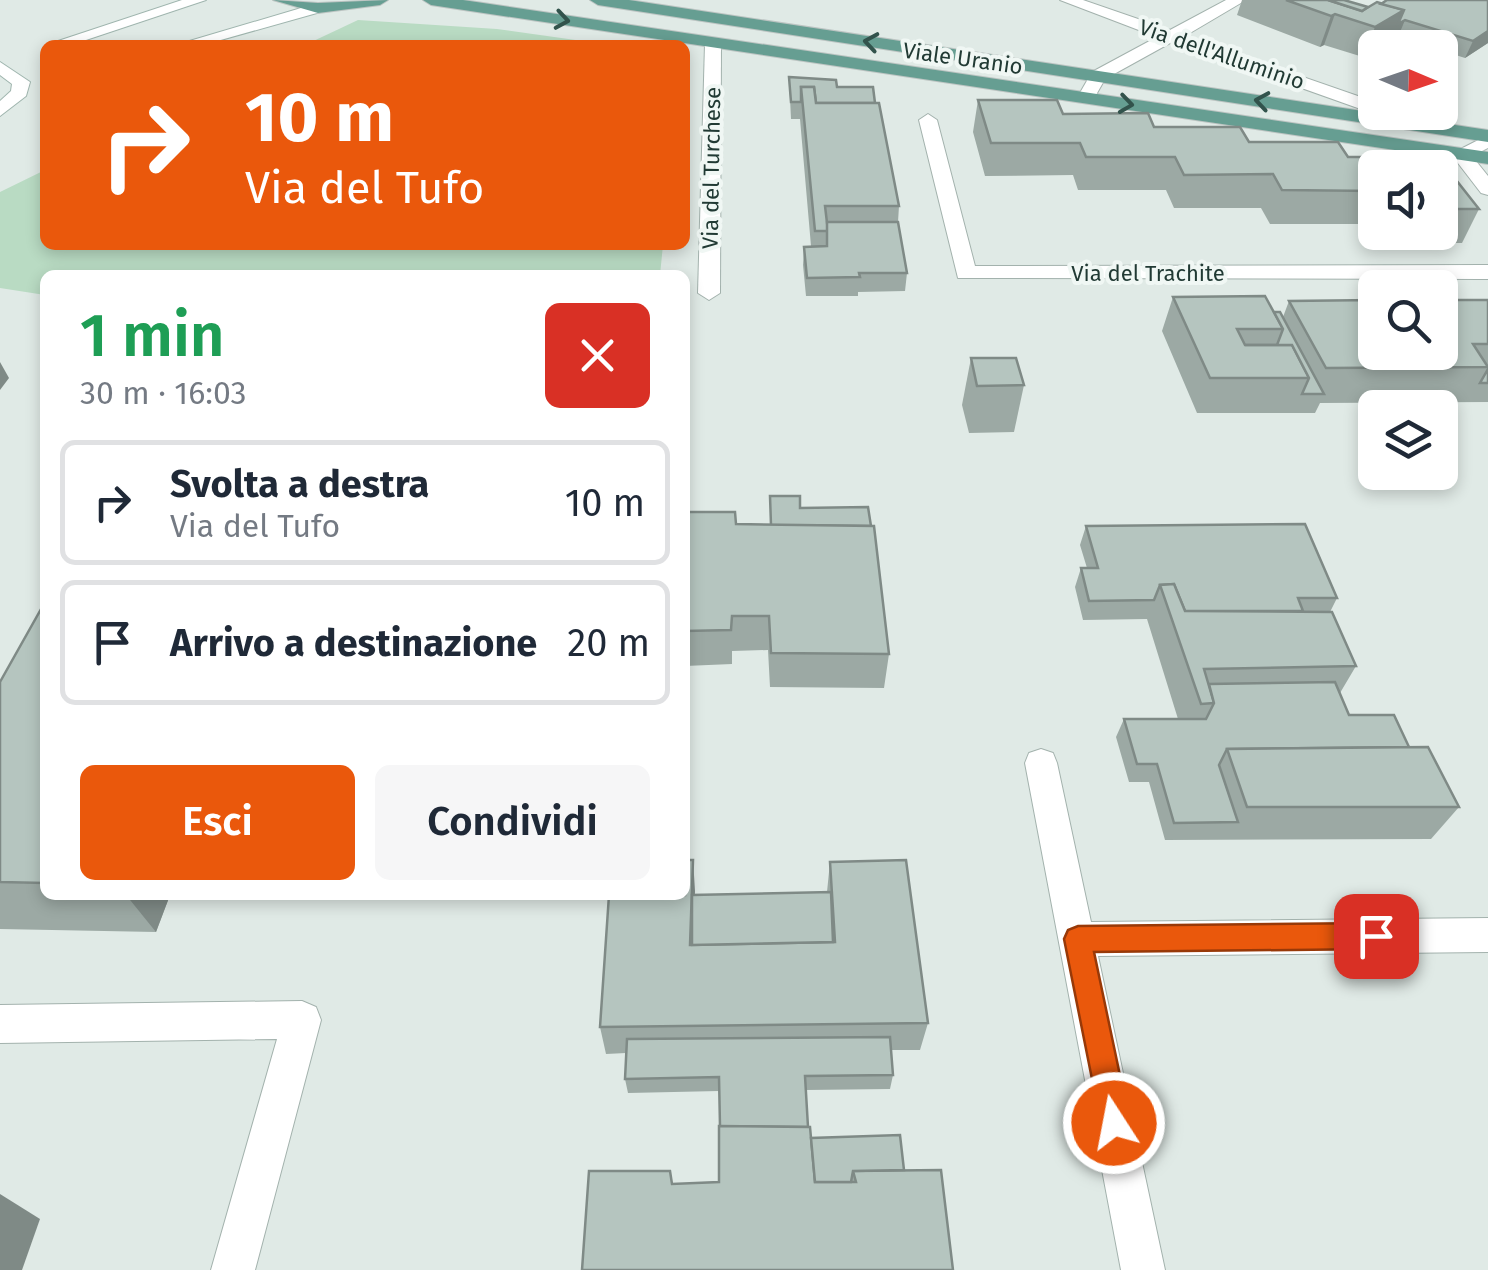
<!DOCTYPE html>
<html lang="it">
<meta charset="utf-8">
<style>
body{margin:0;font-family:"Fira Sans",sans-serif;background:#f6f6f7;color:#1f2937;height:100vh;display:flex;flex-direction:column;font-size:38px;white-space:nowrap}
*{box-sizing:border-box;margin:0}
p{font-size:32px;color:#747a83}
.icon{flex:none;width:55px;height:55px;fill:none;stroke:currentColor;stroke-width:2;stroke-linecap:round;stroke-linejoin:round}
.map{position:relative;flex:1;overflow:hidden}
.drawer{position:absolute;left:40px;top:270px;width:650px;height:630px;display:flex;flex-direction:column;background:#fff;border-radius:15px;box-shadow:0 5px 15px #0003}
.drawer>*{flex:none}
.hud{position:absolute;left:40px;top:40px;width:650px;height:210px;border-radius:15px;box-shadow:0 5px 15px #0003;background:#ea580c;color:#fff;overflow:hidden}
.needle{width:65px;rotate:92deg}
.controls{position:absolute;left:1358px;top:30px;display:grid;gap:20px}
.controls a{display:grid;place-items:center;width:100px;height:100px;border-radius:15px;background:#fff;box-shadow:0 5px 15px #0003;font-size:50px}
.pin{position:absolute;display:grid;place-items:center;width:85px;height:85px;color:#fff;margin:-42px;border-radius:20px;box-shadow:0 5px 15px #0006}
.me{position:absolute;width:110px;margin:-55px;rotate:349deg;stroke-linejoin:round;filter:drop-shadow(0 0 8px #0008)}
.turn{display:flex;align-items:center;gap:35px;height:210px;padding:0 40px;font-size:45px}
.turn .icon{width:130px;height:130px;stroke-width:2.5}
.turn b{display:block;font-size:70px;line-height:85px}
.round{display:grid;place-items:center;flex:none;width:105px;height:105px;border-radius:15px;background:#f6f6f7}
.headline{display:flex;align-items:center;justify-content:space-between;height:170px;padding:0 40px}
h1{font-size:60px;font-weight:600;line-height:75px;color:#1e9e55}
.action{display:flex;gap:20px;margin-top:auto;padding:20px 40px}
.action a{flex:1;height:115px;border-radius:15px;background:#ea580c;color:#fff;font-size:40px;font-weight:600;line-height:115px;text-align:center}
.action a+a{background:#f6f6f7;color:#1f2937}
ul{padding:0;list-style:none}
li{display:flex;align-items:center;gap:30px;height:125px;margin:0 20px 15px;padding:0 20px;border:5px solid #e0e1e3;border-radius:15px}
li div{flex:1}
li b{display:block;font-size:38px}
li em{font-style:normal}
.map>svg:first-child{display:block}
.green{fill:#b9dbc3}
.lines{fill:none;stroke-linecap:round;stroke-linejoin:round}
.minor-casing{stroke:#a3b2ad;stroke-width:2}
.secondary-casing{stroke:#9fb5ae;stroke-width:2}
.primary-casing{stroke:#bcc4c2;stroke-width:2}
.minor{fill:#fff;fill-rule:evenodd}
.secondary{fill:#fff;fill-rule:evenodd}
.primary{fill:#669e92;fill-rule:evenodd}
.wall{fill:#9ca9a4;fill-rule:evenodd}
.shaded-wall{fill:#7f8a86}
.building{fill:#b5c5bf;stroke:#7f8a86;stroke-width:2.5}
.oneway{stroke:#32534c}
.route{fill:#ea580c;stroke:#983908;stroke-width:2.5}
.labels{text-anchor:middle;stroke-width:8;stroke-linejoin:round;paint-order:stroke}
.far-street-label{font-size:22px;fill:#213a34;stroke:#f0f7f4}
</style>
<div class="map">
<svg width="1488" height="1270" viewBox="0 0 1488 1270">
<rect width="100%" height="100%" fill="#e0eae6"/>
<g class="green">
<path d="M358,20L497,29L611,45H305Z"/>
<path d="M45,170V245H663L660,275H45V295L0,288V192Z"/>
</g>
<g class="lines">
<g class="minor-casing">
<g id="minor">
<path d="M1060,0H1083L1170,30L1226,0H1246L1185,36L1375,102V112H1379H1369L1172,42L1105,79L1092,102H1080L1077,98L1092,72L1157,37Z"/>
<path d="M713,39L721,44L720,293L709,300L698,293L705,44Z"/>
<path d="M928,114L937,120L975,266L1488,265V279L958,278L919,120Z"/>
<path d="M1488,135V148L1472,156L1488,176V195L1481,193L1451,154Z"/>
<path d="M1041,749L1053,753L1057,763L1091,922L1488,918V952L1098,956L1165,1270H1121L1025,763L1029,753Z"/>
<path d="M302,1001L316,1007L321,1020L255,1270H211L277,1039L0,1043V1005Z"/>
</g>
</g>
<g class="secondary-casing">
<g id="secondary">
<path d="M182,0H206L71,45H46Z"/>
<path d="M318,3L324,5V11L203,45H176Z"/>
<path d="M0,62L30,82L26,96L0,116V101L11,91L12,84L0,75Z"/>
</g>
</g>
<g class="primary-casing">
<g id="primary">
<path d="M273,0L318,3L388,0L380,5L318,13Z"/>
<path d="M423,0H463L1488,152V164L431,5Z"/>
<path d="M590,0H629L1488,130V142L598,5Z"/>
</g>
</g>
<use href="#minor" class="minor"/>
<use href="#secondary" class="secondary"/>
<use href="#primary" class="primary"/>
</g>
<g class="wall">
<path d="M1242,0H1344L1488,43L1465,58L1440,50V48H1433L1398,37L1380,48H1375L1363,57L1324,45L1320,47L1237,15Z"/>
<path d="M789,77L837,87L875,103L899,206L898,222L907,273L905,291L858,292V296H806L803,265L804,247L811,246L800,119H791Z"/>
<path d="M978,100H1057L1063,114L1148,113L1154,127H1240L1249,142H1338L1348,157H1438L1479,209L1462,243H1375L1362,224H1270L1261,208H1174L1166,190H1078L1073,175L985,176L973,132ZM1375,168H1440V232H1375Z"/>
<path d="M1173,297L1274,312L1283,317L1289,301L1488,300V402L1320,403L1315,413H1197L1162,331Z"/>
<path d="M971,358L1024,385L1014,432L969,433L962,405Z"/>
<path d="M770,496L800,508L889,654L884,688L770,687L768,650L732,651V664L685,666V512L736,524L770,525Z"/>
<path d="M1086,526L1337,598L1330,612L1356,666L1340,693L1349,715L1409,747L1459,807L1431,839L1165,840L1149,782H1129L1116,737L1124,719H1178L1147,619L1083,620L1075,587L1081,568H1087L1080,545Z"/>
<path d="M45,602V895H170L156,932L0,929V682Z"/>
<path d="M830,862L928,1023L920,1050H891L893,1075L890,1089L806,1090L808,1127L811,1138L904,1170L953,1270L672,1184L719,1182V1091L628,1093L625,1079L626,1053L606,1054L600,1027L695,895L827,892Z"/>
</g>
<g class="shaded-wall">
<path d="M1404,10L1405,20L1398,37L1380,48H1375V51L1363,57L1375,27Z"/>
<path d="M1335,14L1324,45L1320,47L1331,16Z"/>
<path d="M1488,31V43L1465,58L1473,41Z"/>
<path d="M0,362L9,378L0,390Z"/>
<path d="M693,860L695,891L693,958L690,945Z"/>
<path d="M126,895H170L156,932Z"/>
<path d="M0,1194L40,1219L22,1270H0Z"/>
</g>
<g class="building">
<path d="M1286,0H1328L1362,11L1377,2L1404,10L1375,27L1335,14L1331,16Z"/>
<path d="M1328,0H1344L1368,7L1362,11Z"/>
<path d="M1387,0H1488V31L1473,41L1405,20L1398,24L1404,10L1381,4Z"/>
<path d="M789,77L836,80L837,87H873L875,103H816L814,87H801V102H791Z"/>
<path d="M801,87H814L816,103H879L899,206H825L828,231H815Z"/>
<path d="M978,100H1057L1063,114L1148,113L1154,127H1240L1249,142H1338L1348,157H1438L1479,209H1440V168H1375V191L1282,190L1273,174L1184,175L1175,157H1086L1080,143H991Z"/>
<path d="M827,222H898L907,273H859L860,277L807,278L804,247L827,246Z"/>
<path d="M1265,296L1283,329H1237L1245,345H1292L1309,378H1210L1173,297Z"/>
<path d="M1375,300V352H1440V300H1488V344H1473L1488,367L1326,368L1289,301Z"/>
<path d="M1274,312H1280L1324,394H1302L1309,378L1292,345H1245H1277L1283,329Z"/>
<path d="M971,358H1016L1024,385L977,386Z"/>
<path d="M1488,369V383H1480Z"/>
<path d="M770,496H800V508L868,507L871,526L771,525Z"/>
<path d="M685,512H735L736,524L874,526L889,654L771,653L769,616H732L731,630L685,631Z"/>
<path d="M1305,524L1337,598H1298L1303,611H1185L1174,584L1160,585L1154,600L1089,601L1081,568H1098L1086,526Z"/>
<path d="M1174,584L1185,611L1332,612L1356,666L1204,669L1214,703L1201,704L1160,585Z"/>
<path d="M45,602V883L0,882V682Z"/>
<path d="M1335,682L1349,715H1394L1409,747L1227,749L1219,765L1238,822L1174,823L1157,764H1137L1124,719H1206L1214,703L1209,684Z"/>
<path d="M1428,747L1459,807H1247L1227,749Z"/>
<path d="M685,860H693L690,945L835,942L830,862L906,860L928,1023L600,1027L609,895H685Z"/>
<path d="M831,892L833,942L692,945V895Z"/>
<path d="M890,1037L893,1075L805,1076L808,1127L720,1126L719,1077L625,1079L627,1039Z"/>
<path d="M719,1126L810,1127L815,1182H856L853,1171L941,1170L953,1270H582L589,1171H670L672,1184L719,1182Z"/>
<path d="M900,1135L904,1170L853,1171L851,1182H815L811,1138Z"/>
</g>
<defs><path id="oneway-chevron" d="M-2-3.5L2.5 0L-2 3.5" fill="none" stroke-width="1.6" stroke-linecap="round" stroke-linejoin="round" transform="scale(2.5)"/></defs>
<g class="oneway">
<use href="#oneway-chevron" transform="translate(562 20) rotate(9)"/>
<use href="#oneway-chevron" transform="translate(871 42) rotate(-171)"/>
<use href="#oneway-chevron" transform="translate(1262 101) rotate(-171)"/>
<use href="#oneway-chevron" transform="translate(1126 104) rotate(8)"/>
</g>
<path class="route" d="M1376,923L1386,927L1390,936L1386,945L1376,949L1094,952L1130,1123L1125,1134L1114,1138L1103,1134L1064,939L1068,930L1078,926Z"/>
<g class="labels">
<g class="far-street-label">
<text transform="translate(1222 54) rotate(19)" y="8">Via dell'Alluminio</text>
<text transform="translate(963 58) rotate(8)" y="8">Viale Uranio</text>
<text transform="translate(711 168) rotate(-89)" y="8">Via del Turchese</text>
<text x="1148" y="281">Via del Trachite</text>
</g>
</g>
</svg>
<div class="controls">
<a><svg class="needle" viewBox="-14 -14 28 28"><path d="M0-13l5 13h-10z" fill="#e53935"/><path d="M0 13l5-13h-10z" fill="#747a83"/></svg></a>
<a><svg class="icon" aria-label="sound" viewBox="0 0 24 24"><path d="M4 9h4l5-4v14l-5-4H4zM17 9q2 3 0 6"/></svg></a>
<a><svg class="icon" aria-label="search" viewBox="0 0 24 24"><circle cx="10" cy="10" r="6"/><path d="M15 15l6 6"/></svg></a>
<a><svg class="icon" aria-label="layers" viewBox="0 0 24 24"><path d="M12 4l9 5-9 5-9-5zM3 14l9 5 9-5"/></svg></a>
</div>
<div class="pin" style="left:1376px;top:936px;background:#d93025"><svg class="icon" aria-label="arrive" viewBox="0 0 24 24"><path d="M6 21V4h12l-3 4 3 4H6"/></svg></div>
<svg class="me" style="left:1114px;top:1123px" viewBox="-20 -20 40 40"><circle r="17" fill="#ea580c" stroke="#fff" stroke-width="3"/><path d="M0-11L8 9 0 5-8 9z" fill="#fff"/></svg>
<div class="hud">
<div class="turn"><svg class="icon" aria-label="right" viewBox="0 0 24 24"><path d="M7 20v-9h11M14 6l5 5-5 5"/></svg><div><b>10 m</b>Via del Tufo</div></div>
</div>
<section class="drawer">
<div class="headline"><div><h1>1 min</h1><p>30 m · 16:03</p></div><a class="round" style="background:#d93025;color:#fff"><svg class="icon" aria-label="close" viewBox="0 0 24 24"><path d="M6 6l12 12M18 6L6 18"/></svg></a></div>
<ul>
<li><svg class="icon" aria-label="right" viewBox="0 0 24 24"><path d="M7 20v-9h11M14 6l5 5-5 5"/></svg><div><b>Svolta a destra</b><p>Via del Tufo</p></div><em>10 m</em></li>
<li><svg class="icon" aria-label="arrive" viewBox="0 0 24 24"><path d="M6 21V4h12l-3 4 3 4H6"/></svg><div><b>Arrivo a destinazione</b></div><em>20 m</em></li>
</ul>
<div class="action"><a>Esci</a><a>Condividi</a></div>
</section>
</div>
